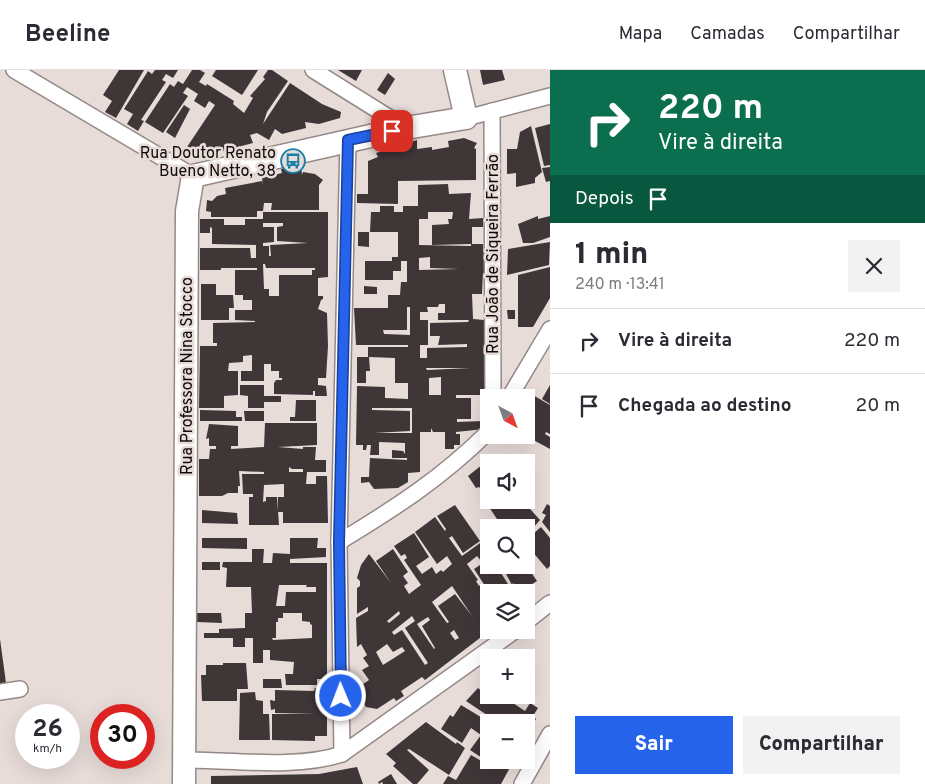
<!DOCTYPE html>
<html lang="pt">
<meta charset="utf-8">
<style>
body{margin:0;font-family:Overpass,sans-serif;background:#f2f2f3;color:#2b2b33;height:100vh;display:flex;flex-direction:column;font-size:19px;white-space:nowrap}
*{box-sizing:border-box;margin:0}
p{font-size:16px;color:#7c7c81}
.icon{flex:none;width:28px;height:28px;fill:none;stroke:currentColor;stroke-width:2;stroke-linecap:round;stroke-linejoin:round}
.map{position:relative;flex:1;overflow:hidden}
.drawer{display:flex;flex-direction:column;background:#fff;width:375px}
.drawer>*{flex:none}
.hud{background:#0b6e4f;color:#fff;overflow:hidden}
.needle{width:32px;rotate:139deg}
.tools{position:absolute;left:480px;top:319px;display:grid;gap:10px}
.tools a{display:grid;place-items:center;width:55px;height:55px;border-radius:0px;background:#fff;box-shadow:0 5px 20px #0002;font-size:25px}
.speed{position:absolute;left:15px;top:634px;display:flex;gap:10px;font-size:25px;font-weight:700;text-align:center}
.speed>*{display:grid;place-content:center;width:65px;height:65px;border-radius:50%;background:#fff;box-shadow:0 5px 20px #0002;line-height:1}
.speed small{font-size:12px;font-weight:400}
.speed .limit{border:8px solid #d22;background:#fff;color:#111}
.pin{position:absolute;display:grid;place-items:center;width:42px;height:42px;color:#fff;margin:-21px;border-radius:10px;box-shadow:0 2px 8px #0006}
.me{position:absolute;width:55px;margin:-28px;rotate:359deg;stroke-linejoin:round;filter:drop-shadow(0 0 4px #0008)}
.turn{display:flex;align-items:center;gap:18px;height:105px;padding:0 25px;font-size:22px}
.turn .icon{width:65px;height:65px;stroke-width:2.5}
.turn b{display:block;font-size:35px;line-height:42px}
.then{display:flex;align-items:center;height:48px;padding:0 25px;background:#0003;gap:10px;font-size:19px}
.round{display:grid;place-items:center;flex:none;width:52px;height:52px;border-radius:0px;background:#f2f2f3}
.summary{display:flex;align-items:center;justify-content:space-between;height:85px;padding:0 25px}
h1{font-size:30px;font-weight:800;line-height:38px}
.primary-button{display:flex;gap:10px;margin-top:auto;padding:10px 25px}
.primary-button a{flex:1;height:58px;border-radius:0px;background:#2563eb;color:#fff;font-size:20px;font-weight:800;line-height:58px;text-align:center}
.primary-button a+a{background:#f2f2f3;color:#2b2b33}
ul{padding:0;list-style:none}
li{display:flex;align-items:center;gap:15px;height:65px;padding:0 25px;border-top:1px solid #e1e1e2}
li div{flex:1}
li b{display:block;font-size:19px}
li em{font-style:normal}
header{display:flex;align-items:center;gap:30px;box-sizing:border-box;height:70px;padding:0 25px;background:#fff;border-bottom:1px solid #e1e1e2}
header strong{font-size:24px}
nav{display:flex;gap:28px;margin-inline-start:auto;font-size:18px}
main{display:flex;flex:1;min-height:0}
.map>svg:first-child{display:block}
.building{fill:#3f3638;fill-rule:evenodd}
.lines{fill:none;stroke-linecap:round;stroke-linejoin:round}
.street-casing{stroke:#948987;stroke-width:18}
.secondary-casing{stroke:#948987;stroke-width:25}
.street{stroke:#fff;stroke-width:15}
.secondary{stroke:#fff;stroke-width:22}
.route-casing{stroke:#184099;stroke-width:12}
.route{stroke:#2563eb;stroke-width:9}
.labels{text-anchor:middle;stroke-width:5;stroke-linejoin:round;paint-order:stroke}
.poi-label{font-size:16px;fill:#0e0a09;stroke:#e8dcd9;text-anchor:end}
.street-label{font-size:16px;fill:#0e0a09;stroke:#e8dcd9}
</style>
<header>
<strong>Beeline</strong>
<nav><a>Mapa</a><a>Camadas</a><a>Compartilhar</a></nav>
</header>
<main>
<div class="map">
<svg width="550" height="714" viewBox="0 0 550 714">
<rect width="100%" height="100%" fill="#e8dcd9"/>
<g class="building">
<path d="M119,0H144L116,48L105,42L112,31L103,25Z"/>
<path d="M155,0H178L173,8L166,4L162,10L166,12L141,50L144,51L138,61L127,54L133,44L124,39L148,1L152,4Z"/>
<path d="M192,0H200L205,3L199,12L206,16L207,14L234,31L233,34L244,43L253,28L250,26L265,9L263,7L268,0H272L288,11L267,42L263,54L290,13L322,34L341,42L340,48L319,54L305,52L306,58L282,64L275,59L269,70L257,63L250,65L253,73L215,83L192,84V80L187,77L215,35L209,31L205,38L194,31L198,24L187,17L183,23L188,26L163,63L145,52L170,14L174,17L178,11L183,14Z"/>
<path d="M216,0H258L242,25L212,6Z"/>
<path d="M338,0H362L356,11Z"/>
<path d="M480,0H502L505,10L483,15Z"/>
<path d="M388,3L395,9L385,25L377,20Z"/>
<path d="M184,35L190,39L175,68L166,62Z"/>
<path d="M550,54V95L544,96L535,58Z"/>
<path d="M531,56L542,102L535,108V113L516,117V103L507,104V79H517L520,62Z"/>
<path d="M464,68L477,73L474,78L476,79V110L398,111V134L357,133V124H368V91L378,87L376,83L417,70V79L432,77V80L449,77L448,71Z"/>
<path d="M301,95L302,105L303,102L315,104L323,110L319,115V140H271L272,133H264L263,141H257V147H211V142L206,141L207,130L212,131L217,126L226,124L225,118L262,111L263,116L262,108L282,103L281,99Z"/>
<path d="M550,97V111L546,112L542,98Z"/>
<path d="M448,114L449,124L471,123L469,149L483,148V157H472V174H483L485,203H483L482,224H472L473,249L484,250V325H456V328H471V349H457V352L483,351L484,359L456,362V364H460V375H454V379H445V362H433L431,358V362H420V402L408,403V412L398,418L374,419L369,412L361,413V407H369L370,388L407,390V388H392V380L403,381L405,384V373L379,372V385H370L371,375H367L366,380H363V375H356L357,316L385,317V328L408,329V313H395V288L369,287L370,301H366V313H357V287H368V277H408V275H356L354,238H388V225H400L401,212H407V191H401V201H393V210H365V191H392V187H398V162H370L371,142H380V136H394V142H403V136H418V115ZM428,142H453L452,149H448L449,154L432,155V175L471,174V176L419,175V149H428ZM430,187V198L459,199L419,200V188ZM439,234H445V243H438V250H469L468,252L430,253V266H440L438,275L467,274V277L427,278V288H420V275H428V250H420V242H428L427,237H438ZM407,237H410V265L384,264L383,260H407ZM426,298H470L427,300ZM441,307V325H429V308ZM372,338H412V363H374L410,361V341L372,340Z"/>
<path d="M263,142H328V207L318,208V226H323V229L321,230L318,239L327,243L328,276L326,308H318V315L326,316L327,326H315V321H313V325L274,324V313L276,310H282V308H279V301H271V294H264V311H241V301H252V285L243,286V292L229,293L228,301H238V325L224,326V338H199L200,276H217V273H213V253L255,252V251L235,250V240H252V230H243V225H235V200H257V198H221V200H200V178H250L251,188H256V175L212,174V158L210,157V163H200V149H224V155H245V149H263ZM263,153H283V156L277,157V171L308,173L270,175L271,186H269V176H263V173L274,172V157H263ZM263,194H265L266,198H315V200H312V205H279V226H269V219H264Z"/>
<path d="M538,146V149L550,146V167L533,173H523L518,154Z"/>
<path d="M358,162H369V177L358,176Z"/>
<path d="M550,172L549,195L507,205L508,179Z"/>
<path d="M550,197V228L533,257H518V205Z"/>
<path d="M201,214H216V225H233L234,238H229V250H201Z"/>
<path d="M364,216L377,217V224H364Z"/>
<path d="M507,240H515V249H508Z"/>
<path d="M240,315H264V326H281V332H264V338H248V326L240,325Z"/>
<path d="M550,315V334L542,329Z"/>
<path d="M531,324L550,335V364L546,362L545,364L550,367V379L526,366V334Z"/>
<path d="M296,330H316V351H290V347H295Z"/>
<path d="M200,340L236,341V347H242V351H200Z"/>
<path d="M244,341H264V351H245Z"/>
<path d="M265,353H317V375L278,377L303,379V377H316L315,390H326V402H307L306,414H316V406H327L328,453H283V442H278V427H284V414L264,415L263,432L266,431V427H277L279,455H249V427H253V424H243L242,404H264V402L239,401L240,416H238V423H228L222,426H199V389H209L210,379H216V376H209V368L206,369L209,354L238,356V376H231V379L264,377ZM289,397L292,399H303V402H289Z"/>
<path d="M487,391L489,430H522L540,450L526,466V458H503L481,425L484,422L479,417L476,418L468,406Z"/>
<path d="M547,434L550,436V462L542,452L546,445L542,443Z"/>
<path d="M455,435L480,471L463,483L452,466L449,468L462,486L483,471L487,478L489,477V487L482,492L477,486L467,494L478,510L476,511L479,516L481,514L484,519L482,520L489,531V561L425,610L422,607L401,621L404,626L396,631L394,628L377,639L366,637L356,619L369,610L362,600L369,596L363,588L367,585L361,574L357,577L356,548L368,541V537L357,544V518L360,516V511L357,508L361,495L369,484L391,513L376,491L393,479L408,502L403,506L408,513L404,516L409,524L421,515L404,490L407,488L405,484L401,486L394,476L414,463L429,487L416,496L422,504L432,497L436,504L441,500L443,502L452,494L447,486L437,494L415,462L435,447L445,461L446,459L437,446ZM452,516L472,546L455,524L438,536L449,552L447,553L432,532ZM399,541L400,544L389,553L387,551ZM412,546L415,551L405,558L428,593L425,595L402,560L394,565L392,562ZM428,547L430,550L422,556L435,578L434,579L417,554ZM454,560L459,568L455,570L450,563ZM387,574L393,582L402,577L405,581L383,595L376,582Z"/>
<path d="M202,440L237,443L238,454L202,453Z"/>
<path d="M541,457L550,468V496L547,499L526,474V470Z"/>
<path d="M202,468H247V479L202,478Z"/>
<path d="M290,468H318L317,478H326V487L290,489V493H327V609H317V615H286L285,604H293L294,592L270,590V580H263V593H253V568H245V577H233V568H204V563H219V559L245,558V543H252L251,517H226L227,498L222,497L223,492H252V479H264L263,493H272L273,483L290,484ZM279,515H307L306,517H316V522H286L285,536H276ZM283,543H302V551L310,552V554L312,555V568L273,570L272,568H276V552H278V548H283Z"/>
<path d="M489,489V495H496L513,522H489L474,499Z"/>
<rect x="202" y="492" width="18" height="8"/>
<path d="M501,495H526L537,511L529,516L534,525L526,532V522H520L513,513L512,515Z"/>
<path d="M197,543H221L222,553L197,552Z"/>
<path d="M0,569L6,613L0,614Z"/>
<path d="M223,593H246L248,619H237V631H202L201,605H206V595H223Z"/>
<path d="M489,605V625H501L525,641L530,633L538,638L533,646L536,649L526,667V652H490L493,649L466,631L478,618L483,622L488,615L481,611Z"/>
<path d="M263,609H281L282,618H263Z"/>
<path d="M315,618L327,619V666H315V671L272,670V644H315L275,643V639L271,640L270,630L275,631V620L314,621Z"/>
<path d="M255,622L256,630L263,631V644H269L270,670H239L240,623Z"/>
<path d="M461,635L489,652V690H514L501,714H443L448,706L456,710L471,685L495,699L496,697L470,680L481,665L471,658L462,673L441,659L450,645L453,647Z"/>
<path d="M426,652L456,674L457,672L465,678L449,705L409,679L407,680L429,700L417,714H413L393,696L396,693L386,684Z"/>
<path d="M357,697L363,714H211V706L319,704Z"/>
<path d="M391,704L397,714H383L382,712L379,714L378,712Z"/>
</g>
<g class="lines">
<g class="street-casing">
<g id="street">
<path d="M14,0L193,106"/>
<path d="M313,0L406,58"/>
<path d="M492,41L493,328"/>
<path d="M466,48L550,26"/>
<path d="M509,328L550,259"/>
<path d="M339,472C395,438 442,408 489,361"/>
<path d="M526,552L550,533"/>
<path d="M0,622L20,619"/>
<path d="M342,684L339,472L348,70"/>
<path d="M185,690C233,690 297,699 342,684L516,560"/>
<path d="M522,714L550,664"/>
</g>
</g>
<g class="secondary-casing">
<path id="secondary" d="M184,714L187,141L193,106L406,58L466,48L455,0"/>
</g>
<use href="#street" class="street"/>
<use href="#secondary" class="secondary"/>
</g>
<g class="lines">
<g class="route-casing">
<path id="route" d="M341,626L339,472L348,70L392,61"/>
</g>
<use href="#route" class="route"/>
</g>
<defs>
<g id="bus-ring" transform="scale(1.25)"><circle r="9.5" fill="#e8dcd9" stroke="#177fa9" stroke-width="1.5"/><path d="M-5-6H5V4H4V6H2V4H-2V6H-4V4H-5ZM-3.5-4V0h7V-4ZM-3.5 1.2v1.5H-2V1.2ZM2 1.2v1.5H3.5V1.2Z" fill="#177fa9"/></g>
</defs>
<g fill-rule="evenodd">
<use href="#bus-ring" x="293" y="91"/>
</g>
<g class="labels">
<g class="poi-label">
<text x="276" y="88">Rua Doutor Renato<tspan x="276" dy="18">Bueno Netto, 38</tspan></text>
</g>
<g class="street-label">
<text transform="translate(492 184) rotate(-90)" y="6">Rua João de Siqueira Ferrão</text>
<text transform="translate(186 306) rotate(-90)" y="6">Rua Professora Nina Stocco</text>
</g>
</g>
</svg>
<div class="tools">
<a><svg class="needle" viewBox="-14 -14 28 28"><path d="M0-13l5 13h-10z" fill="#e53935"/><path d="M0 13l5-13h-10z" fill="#7c7c81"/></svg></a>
<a><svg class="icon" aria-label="sound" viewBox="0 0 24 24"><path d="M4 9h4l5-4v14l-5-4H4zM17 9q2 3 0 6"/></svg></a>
<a><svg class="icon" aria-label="search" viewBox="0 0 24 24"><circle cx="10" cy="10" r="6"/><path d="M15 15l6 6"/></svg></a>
<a><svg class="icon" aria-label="layers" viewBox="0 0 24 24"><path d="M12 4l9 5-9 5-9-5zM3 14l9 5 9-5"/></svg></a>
<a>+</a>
<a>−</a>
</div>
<div class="speed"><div>26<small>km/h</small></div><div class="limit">30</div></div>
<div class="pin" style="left:392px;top:61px;background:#d93025"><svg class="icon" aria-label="arrive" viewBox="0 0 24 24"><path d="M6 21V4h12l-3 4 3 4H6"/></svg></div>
<svg class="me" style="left:341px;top:626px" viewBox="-20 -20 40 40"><circle r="17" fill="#2563eb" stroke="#fff" stroke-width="3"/><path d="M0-11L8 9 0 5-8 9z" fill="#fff"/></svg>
</div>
<section class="drawer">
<div class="hud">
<div class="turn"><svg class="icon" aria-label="right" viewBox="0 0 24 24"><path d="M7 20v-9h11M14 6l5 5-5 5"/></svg><div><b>220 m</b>Vire à direita</div></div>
<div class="then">Depois<svg class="icon" aria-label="arrive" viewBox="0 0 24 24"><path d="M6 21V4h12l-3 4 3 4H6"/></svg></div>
</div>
<div class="summary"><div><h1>1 min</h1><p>240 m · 13:41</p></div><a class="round"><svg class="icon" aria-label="close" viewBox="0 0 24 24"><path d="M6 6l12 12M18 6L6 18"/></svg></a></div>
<ul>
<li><svg class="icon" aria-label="right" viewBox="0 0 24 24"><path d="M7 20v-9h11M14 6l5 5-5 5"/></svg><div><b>Vire à direita</b></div><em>220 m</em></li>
<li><svg class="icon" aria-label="arrive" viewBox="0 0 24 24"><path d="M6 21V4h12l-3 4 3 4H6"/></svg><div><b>Chegada ao destino</b></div><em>20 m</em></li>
</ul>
<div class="primary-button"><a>Sair</a><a>Compartilhar</a></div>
</section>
</main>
